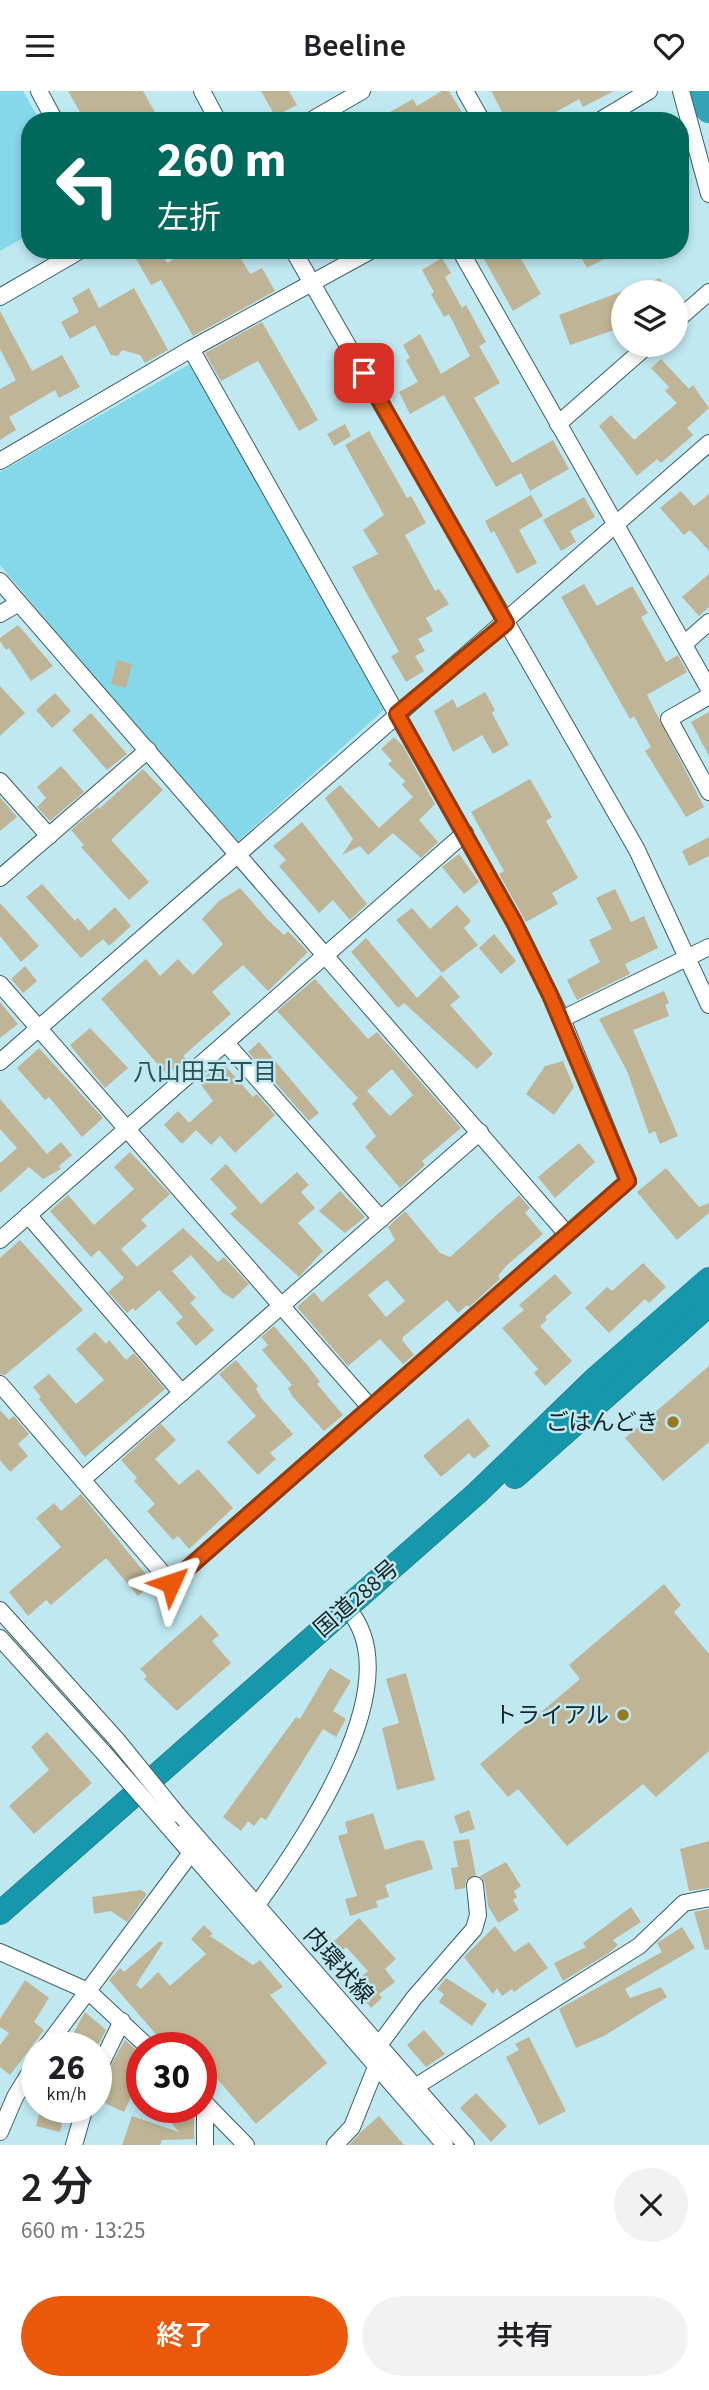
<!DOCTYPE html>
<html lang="ja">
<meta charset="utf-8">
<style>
body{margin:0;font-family:"Source Sans 3","Noto Sans JP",sans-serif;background:#f2f2f2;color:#202124;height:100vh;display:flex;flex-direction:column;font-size:26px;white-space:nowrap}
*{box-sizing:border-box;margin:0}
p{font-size:23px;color:#757577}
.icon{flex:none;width:38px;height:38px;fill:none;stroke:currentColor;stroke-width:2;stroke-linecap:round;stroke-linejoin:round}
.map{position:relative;height:2054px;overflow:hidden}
.panel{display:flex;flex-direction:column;background:#fff;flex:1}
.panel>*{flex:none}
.hud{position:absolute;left:21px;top:21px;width:668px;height:147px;border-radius:28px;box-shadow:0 4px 10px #0003;background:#00695c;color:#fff;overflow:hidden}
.buttons{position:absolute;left:611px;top:189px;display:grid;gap:14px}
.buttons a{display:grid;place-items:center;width:77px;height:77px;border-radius:50%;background:#fff;box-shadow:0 4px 10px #0003;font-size:35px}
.speed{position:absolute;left:21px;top:1941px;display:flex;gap:14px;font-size:35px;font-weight:700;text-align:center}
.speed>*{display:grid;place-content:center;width:91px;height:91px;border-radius:50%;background:#fff;box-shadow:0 4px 10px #0003;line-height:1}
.speed small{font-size:18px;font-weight:400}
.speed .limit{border:10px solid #d22;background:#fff;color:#111}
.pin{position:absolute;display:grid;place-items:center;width:60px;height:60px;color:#fff;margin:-30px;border-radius:14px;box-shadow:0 4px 10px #0006}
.me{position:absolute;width:77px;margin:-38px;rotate:48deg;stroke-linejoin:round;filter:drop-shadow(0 0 5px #0008)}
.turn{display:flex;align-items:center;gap:24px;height:147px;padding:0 21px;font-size:32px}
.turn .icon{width:91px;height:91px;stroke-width:2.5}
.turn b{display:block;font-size:49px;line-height:60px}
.round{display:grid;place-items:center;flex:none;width:74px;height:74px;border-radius:37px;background:#f2f2f2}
.summary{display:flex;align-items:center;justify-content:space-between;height:119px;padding:0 21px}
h1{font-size:42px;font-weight:600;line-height:52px}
.primary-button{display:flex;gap:14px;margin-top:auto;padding:14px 21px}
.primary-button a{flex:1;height:80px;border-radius:42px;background:#ea580c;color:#fff;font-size:28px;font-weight:600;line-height:80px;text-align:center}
.primary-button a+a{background:#f2f2f2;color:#202124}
header{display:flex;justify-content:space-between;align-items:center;height:91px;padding:0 21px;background:#fff;font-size:32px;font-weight:600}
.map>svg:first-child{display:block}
.green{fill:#85d8e9}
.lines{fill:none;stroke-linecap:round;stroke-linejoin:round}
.river{stroke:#34a3b8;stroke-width:28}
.building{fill:#bfb596;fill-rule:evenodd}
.minor-casing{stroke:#3a5e66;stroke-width:18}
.highway-casing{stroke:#156e7d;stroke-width:24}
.minor{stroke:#fff;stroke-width:16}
.highway{stroke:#1697ac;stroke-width:23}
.minor-bridge-casing{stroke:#3a5e66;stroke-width:18;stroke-linecap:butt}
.minor-bridge{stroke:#fff;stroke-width:16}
.route-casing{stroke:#983908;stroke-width:18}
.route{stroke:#ea580c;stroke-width:12}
.poi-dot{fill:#967b23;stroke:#c0e8f1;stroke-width:2.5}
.labels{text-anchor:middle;stroke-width:5;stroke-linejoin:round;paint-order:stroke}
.poi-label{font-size:23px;fill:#142326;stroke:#c0e8f1;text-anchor:end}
.street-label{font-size:23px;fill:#142326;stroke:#c0e8f1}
.neighbourhood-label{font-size:24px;fill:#2d5057;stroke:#c0e8f1}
</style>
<header><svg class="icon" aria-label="menu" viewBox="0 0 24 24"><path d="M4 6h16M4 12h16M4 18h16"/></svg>Beeline<svg class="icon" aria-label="heart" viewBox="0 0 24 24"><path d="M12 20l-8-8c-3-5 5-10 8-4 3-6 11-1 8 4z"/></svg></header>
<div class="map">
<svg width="709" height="2054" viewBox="0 0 709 2054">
<rect width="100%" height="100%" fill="#c0e8f1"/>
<g class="green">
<path d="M0,0H23L40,30H30V143L0,160Z"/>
<path d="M190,273L386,617L235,753L0,474V381Z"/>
</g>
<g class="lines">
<path class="river" d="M704,0L709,18"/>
</g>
<g class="building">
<path d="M68,0H143L160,30H85Z"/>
<path d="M261,0H289L297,14L275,25Z"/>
<path d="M442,0H449L467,30H374L413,8L417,15Z"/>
<path d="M491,0H614L583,16L579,8L540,30H507Z"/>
<path d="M145,159H160L167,172L189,159H236L250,183L262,177L275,200L193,245L161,189L151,194L135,166Z"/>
<path d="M479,159H516L541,203L513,220Z"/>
<path d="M577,159H621L587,177Z"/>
<path d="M442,167L451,182L445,186L462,217L466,214L486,251L479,255L500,292L474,307L512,372L553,349L569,378L530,400L521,382L496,396L444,304L410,323L399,301L418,291L406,269L410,267L403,254L420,243L441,283L470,265L449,223L444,226L431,203L434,201L422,179Z"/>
<path d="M660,187L665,201H625V200Z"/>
<path d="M89,197L99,217L134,197L168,259L145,272L140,264L122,259L118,265L111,264L95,234L70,248L61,231L79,221L72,207Z"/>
<path d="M623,200V236L570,254L559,224Z"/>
<path d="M0,220L32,280L62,264L80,296L59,307L55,299L9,326L16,339L0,349V298L16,289L0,258Z"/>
<path d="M262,231L318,329L299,340L258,270L221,290L205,262Z"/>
<path d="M661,268L689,298L693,294L709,317L687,337L693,344L661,372L657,368L637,385L599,335L611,324L634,349L677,312L665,300L669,296L651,277Z"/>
<path d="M345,333L351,345L334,355L327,343Z"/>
<path d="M369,340L407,407L411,405L426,432L405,444L435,500L439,498L449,513L426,527L433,540L418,548L425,560L415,565L424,580L406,591L391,565L399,561L352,476L378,463L363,439L384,424L345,354Z"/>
<path d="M681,400L694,415L709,403V460L690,439L684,444L660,417Z"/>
<path d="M531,404L543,425L519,439L537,472L517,483L494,440L491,442L485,430Z"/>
<path d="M584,406L595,426L570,440L576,451L561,460L543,429Z"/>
<path d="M709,483V516L699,525L682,506Z"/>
<path d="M584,493L597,515L632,495L648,522L641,526L666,571L678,564L687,581L647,604L704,716L686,726L645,660L651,656L634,625L630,628L561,506Z"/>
<path d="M18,534L53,575L31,590L9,557L6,559L0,550V547Z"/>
<path d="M117,569L132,573L126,597L111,593Z"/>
<path d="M0,595L25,622L0,645Z"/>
<path d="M485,601L495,619L492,622L509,654L493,663L482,644L453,661L434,620L453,608L457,617Z"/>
<path d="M55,602L71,620L52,637L36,619Z"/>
<path d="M709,621V665L691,631Z"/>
<path d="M91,622L127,663L107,679L72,639Z"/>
<path d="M394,646L403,655L435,713L419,729L438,751L421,767L393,742L368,764L360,755L342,764L353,748L325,707L340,694L379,737L413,706L402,694L405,690L388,673L392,670L381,658Z"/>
<path d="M61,675L84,701L50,730L37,716L46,707L37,696Z"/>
<path d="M143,678L163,699L111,749L149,791L129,809L81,756L84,754L71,739L98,716L99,718Z"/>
<path d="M530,688L552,726L546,730L578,787L552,802L558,813L526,831L499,783L504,780L471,721Z"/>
<path d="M0,706L17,726L0,740Z"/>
<path d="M302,731L367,813L350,829L333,809L319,822L279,775L286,769L273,755Z"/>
<path d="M709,746V765L689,775L682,760Z"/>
<path d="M459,763L479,791L464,803L442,776Z"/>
<path d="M42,793L75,830L78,827L89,840L115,816L131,835L109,855L103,848L81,867L26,806Z"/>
<path d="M240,797L268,829L284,844L288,840L308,861L268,900L243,874L212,901L231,923L183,965L186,968L167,984L101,908L146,868L160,885L178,868L193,884L223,853L202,828L219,810Z"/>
<path d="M615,798L631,831L644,825L658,857L625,873L630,883L577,909L567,889L600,871L589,849L612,838L596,807Z"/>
<path d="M0,812L39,855L21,871L0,845Z"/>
<path d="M457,814L471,830L464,837L478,854L442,882L396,829L412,817L430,838Z"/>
<path d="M494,843L516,870L501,883L479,857Z"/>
<path d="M366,847L417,907L441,884L460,906L450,914L493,963L477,978L404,912L398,917L351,861Z"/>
<path d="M25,875L37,890L23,902L11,888Z"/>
<path d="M315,888L368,948L377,941L461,1037L422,1070L425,1074L400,1097L365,1056L376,1045L352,1013L358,1007L277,920ZM392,978L413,1004L390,1025L367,1000Z"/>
<path d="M664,900L669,912L665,914L669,925L633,939L678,1045L660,1053L655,1040L649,1043L627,980L599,928Z"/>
<path d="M0,911L18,933L0,947Z"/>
<path d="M90,937L128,977L105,997L70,954Z"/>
<path d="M259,951L319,1022L309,1030L248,961Z"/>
<path d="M39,957L103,1027L82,1046L49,1006L45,1009L17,977Z"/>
<path d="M563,970L574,996L554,1024L526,1003L545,975Z"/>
<path d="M222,971L253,1006L257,1003L275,1024L235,1062L220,1045L211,1054L189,1032L213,1010L199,991Z"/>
<path d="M0,1008L47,1063L61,1051L72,1064L59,1075L61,1078L43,1088L29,1076L0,1102V1072L17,1057L0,1038Z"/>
<path d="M178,1020L196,1039L182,1053L164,1034Z"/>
<path d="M579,1052L595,1071L555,1107L538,1086Z"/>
<path d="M130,1061L170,1103L141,1129L147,1135L121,1158L137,1176L183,1137L218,1171L224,1166L249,1193L233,1208L223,1202L191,1164L172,1180L196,1207L190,1212L214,1239L196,1255L176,1232L183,1226L159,1199L135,1220L133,1217L127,1222L108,1201L124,1187L99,1159L91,1166L50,1120L68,1104L94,1134L134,1098L114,1076Z"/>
<path d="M226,1073L261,1113L297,1081L309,1094L301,1101L315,1117L298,1132L323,1160L299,1186L230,1123L237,1117L210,1088Z"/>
<path d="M666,1077L699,1116L709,1112V1122L677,1149L637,1101Z"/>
<path d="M340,1100L365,1126L345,1142L319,1120Z"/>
<path d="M519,1104L530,1117L525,1122L543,1143L506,1175L498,1185L500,1188L469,1216L467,1214L458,1222L447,1209L403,1246L402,1249L414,1264L403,1273L380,1248L348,1275L297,1216L314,1201L322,1211L395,1149L388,1136L405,1120L440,1162L450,1166ZM387,1189L405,1210L386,1226L368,1204Z"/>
<path d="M20,1149L83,1219L5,1284L0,1283V1167Z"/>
<path d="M643,1172L666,1196L649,1212L645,1208L609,1242L585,1217L607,1196L612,1200Z"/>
<path d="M555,1183L572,1202L545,1226L547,1229L540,1235L572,1270L545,1295L534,1282L538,1278L502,1237L524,1219L519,1214Z"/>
<path d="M274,1235L308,1275L320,1291L317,1293L343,1324L324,1340L292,1305L288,1297L292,1294L262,1259L268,1254L261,1246Z"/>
<path d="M95,1241L106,1253L109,1249L126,1269L134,1262L165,1298L85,1366L39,1308L41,1306L33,1296L49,1283L76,1313L104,1289L76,1258Z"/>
<path d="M236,1269L258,1295L256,1298L262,1308L293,1343L270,1362L276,1368L258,1384L227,1351L256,1325L219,1283Z"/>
<path d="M709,1275V1351L663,1390L625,1347Z"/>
<path d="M0,1319L9,1329L14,1325L29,1343L18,1353L28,1365L10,1381L0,1369Z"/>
<path d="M468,1327L490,1355L474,1368L469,1362L441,1386L423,1365Z"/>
<path d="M161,1333L176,1349L155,1368L179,1394L198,1378L233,1417L189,1458L178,1445L173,1449L147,1420L155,1413L134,1390L137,1387L121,1369Z"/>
<path d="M81,1403L153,1492L138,1505L106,1467L51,1514L46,1509L28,1525L9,1501L61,1456L36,1427L54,1412L61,1420Z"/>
<path d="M664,1493L681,1514L674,1521L709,1563V1660L656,1706L643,1693L567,1755L518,1698L508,1706L480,1673L580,1588L569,1574Z"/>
<path d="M201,1524L219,1544L212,1550L231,1572L177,1620L144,1588L147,1585L140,1578Z"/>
<path d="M330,1577L351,1590L333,1620L346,1628L336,1646L323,1638L266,1729L261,1726L254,1735L248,1730L241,1740L223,1726L296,1626L300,1628Z"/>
<path d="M406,1582L435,1689L397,1699L382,1637L399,1632L386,1588Z"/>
<path d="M47,1641L92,1692L34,1743L9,1715L49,1679L31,1656Z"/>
<path d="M469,1719L475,1738L460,1743L454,1725Z"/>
<path d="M373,1722L385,1759L418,1749L424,1750L433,1778L385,1794L389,1806L376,1810L378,1816L350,1825L345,1808L357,1805L338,1745L348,1742L345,1731Z"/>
<path d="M469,1748L476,1784L466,1789L465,1797L455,1799L451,1777L458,1776L453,1750Z"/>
<path d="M709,1750V1797L689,1800L680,1758Z"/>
<path d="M506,1771L521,1795L514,1800L517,1806L513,1809L519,1819L498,1832L488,1815L485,1792L480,1785Z"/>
<path d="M141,1799L147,1803L127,1831L111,1820L94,1823L92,1806Z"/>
<path d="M631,1816L641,1831L613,1849L618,1854L609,1862L563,1890L554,1872L586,1856L583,1852Z"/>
<path d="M709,1818V1858L705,1859L694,1821Z"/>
<path d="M359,1827L396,1868L385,1878L395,1891L379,1903L382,1907L371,1917L352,1893L368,1880L346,1856L331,1870L316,1853L326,1844L333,1851Z"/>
<path d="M204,1834L213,1843L210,1845L253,1874L260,1869L283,1896L270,1904L327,1972L256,2033L201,1969V1956H167L109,1889L120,1877L124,1881L160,1850L163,1852L136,1894L141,1898L158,1881L170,1895L206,1863L191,1848Z"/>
<path d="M495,1835L514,1861L529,1851L548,1877L514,1901L512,1898L502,1905L497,1897L493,1903L464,1866Z"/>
<path d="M682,1836L695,1857L625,1898L630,1907L661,1896L667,1906L604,1945L576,1957L559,1918L662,1861L657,1852Z"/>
<path d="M446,1887L487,1913L472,1935L439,1911L444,1903L437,1898Z"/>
<path d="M25,1889L49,1907L34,1931L44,1939L10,1984L0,1976V1954L9,1942L0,1936V1928Z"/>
<path d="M85,1921L106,1939L97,1956L74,1941Z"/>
<path d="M424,1939L445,1963L426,1976L407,1954Z"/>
<path d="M529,1946L566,2020L539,2034L506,1966L519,1959L515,1953Z"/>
<path d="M125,1949L142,1964V1998L137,1993L124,2021L96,2008V2001Z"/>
<path d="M476,2002L507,2035L491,2051L460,2017Z"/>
<path d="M41,2016H66L60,2041L36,2035Z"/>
<path d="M194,2016V2048L162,2049L160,2054H122L132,2025L179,2041L168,2028L167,2017Z"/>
<path d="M379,2025L404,2054H349L362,2040Z"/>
</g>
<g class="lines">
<g class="minor-casing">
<g id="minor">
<path d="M39,0L55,30"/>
<path d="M202,0L218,30"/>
<path d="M465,0L482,30"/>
<path d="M681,0L709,103"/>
<path d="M310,30L362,0"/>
<path d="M599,30L649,0"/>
<path d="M293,159L637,759L709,914"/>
<path d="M460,159L709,598"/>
<path d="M0,206L81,159"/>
<path d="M676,230L709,201"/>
<path d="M558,333L648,254"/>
<path d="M0,370L191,258L372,159"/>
<path d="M0,490L566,1142"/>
<path d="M0,523L19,512"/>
<path d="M684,553L709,531"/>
<path d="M709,605L669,628L709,701"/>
<path d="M0,690L49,745"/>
<path d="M0,787L148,659"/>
<path d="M0,893L369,1315"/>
<path d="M562,928L709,856"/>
<path d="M226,952L381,1128"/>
<path d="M0,971L709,352"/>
<path d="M28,1124L182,1302"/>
<path d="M0,1149L465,742"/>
<path d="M0,1293L171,1492L628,1090L562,928L514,831L191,258"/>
<path d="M83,1388L480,1041"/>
<path d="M0,1519L117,1649"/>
<path d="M0,1547L103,1661"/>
<path d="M177,1723L466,2054"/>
<path d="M173,1741L445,2054"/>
<path d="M251,1822C298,1758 416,1591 346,1516"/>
<path d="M0,1861L88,1900L148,1956"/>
<path d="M379,1954L414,1907L474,1838L478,1824L475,1794"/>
<path d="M46,1956L191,1762"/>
<path d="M96,1983L122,1930"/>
<path d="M415,1996L639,1855L684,1812L709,1807"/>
<path d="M201,2008L246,2054"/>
<path d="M205,2012V2054"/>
<path d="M0,2041L15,2006L37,1970"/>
<path d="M74,2054L85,2016"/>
<path d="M335,2054L352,2036L376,1976"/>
</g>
</g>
<g class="highway-casing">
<g id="highway">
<path d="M515,1386L709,1214"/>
<path d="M0,1822L477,1402L597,1286L709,1188"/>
</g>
</g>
<use href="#minor" class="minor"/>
<use href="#highway" class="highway"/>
<g class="minor-bridge-casing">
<g id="minor-bridge">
<path d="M117,1649L177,1723"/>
<path d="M103,1661L173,1741"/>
</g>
</g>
<use href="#minor-bridge" class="minor-bridge"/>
</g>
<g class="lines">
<g class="route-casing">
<path id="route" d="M171,1492L628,1090L550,904L514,831L397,623L506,532L364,282"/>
</g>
<use href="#route" class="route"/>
</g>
<g class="poi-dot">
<circle cx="673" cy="1331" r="7"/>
<circle cx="623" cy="1624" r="7"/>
</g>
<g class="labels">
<g class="poi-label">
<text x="659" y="1339">ごはんどき</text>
<text x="609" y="1632">トライアル</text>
</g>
<g class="street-label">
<text transform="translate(356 1507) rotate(-41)" y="8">国道288号</text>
<text transform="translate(339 1874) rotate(49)" y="8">内環状線</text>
</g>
<g class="neighbourhood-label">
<text x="205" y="989">八山田五丁目</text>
</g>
</g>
</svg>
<div class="buttons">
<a><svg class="icon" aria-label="layers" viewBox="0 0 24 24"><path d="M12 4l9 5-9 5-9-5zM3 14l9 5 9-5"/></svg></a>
</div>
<div class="speed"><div>26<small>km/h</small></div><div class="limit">30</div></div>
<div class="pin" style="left:364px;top:282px;background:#d93025"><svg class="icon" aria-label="arrive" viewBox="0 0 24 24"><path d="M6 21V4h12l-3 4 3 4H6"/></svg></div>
<svg class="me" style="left:171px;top:1492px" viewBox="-20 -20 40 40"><path d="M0-17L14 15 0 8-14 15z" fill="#ea580c" stroke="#fff" stroke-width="4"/></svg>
<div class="hud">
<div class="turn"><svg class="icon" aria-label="left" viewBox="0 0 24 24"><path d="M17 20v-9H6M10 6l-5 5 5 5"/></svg><div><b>260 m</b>左折</div></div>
</div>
</div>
<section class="panel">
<div class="summary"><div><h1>2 分</h1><p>660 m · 13:25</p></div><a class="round"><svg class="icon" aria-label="close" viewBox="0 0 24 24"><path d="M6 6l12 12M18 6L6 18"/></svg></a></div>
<div class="primary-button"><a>終了</a><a>共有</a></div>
</section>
